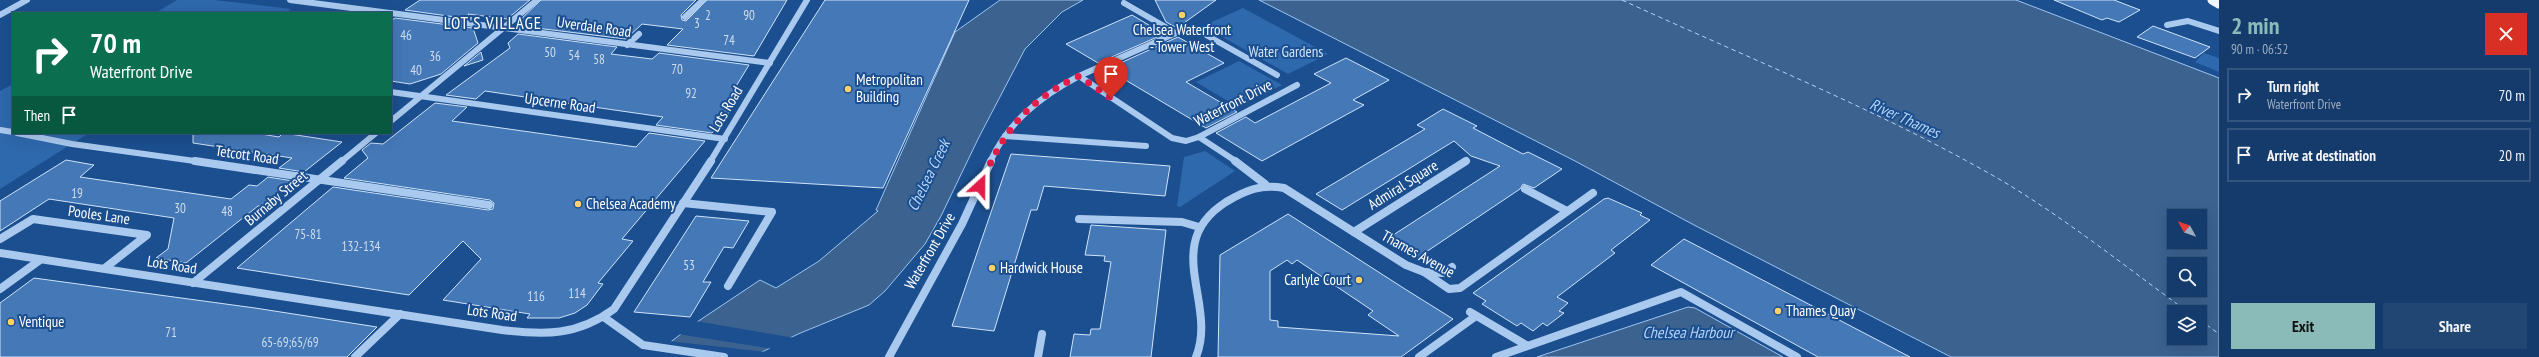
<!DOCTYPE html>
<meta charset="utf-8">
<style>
body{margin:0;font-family:"PT Sans Narrow",sans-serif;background:#214673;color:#f1f3f6;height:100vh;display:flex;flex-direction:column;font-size:15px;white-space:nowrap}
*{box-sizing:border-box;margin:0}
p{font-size:13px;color:#9dadc1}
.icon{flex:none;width:22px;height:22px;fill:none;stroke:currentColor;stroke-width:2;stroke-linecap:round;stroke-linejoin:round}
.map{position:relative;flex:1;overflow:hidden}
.drawer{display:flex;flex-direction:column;background:#143b6b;width:320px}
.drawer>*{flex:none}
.guide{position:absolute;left:12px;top:12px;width:380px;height:122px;border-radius:0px;box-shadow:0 4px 16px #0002,0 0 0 1px #33557e;background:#0b6e4f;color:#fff;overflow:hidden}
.needle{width:26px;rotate:310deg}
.tools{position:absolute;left:2167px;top:209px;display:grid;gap:8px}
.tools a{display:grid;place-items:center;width:40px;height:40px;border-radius:0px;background:#143b6b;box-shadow:0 4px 16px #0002,0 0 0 1px #33557e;font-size:20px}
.pin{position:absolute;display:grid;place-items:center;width:34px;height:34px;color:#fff;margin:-41px -17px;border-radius:50% 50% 50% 0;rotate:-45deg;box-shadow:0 0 4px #0007}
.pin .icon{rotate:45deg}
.me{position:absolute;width:44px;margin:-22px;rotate:24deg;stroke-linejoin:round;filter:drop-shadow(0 0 3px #0008)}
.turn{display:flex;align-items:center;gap:14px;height:84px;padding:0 12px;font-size:18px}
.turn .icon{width:52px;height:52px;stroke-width:2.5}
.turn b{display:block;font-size:28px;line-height:34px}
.then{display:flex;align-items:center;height:38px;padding:0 12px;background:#0003;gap:8px;font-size:15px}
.round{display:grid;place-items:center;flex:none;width:42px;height:42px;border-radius:0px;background:#214673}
.summary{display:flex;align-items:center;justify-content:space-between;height:68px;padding:0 12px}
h1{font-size:24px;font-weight:800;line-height:30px;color:#8bbbb9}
.button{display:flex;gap:8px;margin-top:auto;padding:8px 12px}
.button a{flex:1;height:46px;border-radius:0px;background:#8bbbb9;color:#111;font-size:16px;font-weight:800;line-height:46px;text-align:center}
.button a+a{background:#214673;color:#f1f3f6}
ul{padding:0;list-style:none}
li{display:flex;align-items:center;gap:12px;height:54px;margin:0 8px 6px;padding:0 4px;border:2px solid #33557e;border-radius:0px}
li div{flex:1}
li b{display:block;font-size:15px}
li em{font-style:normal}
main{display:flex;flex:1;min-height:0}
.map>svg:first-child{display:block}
.green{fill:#2e69ad}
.water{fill:#3c6290;stroke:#9cc4f0;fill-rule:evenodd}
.pier{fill:#1b4f8f}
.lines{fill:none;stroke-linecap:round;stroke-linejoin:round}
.ferry{stroke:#b5d3f5;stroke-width:1;stroke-dasharray:4.5 3.5;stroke-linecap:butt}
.building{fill:#4478b7;stroke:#cfe3fa;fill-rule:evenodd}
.minor-far1{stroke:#a9c9ee;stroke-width:6}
.minor{stroke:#a9c9ee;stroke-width:8}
.major{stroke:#f0f6ff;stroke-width:9}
.route{stroke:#e11d48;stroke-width:7;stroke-dasharray:0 12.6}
.poi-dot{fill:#ffd166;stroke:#1b4f8f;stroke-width:1.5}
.labels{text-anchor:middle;stroke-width:4;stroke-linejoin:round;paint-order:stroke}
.number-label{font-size:13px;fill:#d0dded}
.street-label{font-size:15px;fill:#fff;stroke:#1b4f8f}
.poi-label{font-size:15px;fill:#fff;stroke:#1b4f8f;text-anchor:start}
.park-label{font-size:15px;fill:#cfe3fa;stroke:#1b4f8f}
.water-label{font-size:16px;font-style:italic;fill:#b5d3f5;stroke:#1b4f8f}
.quarter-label{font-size:17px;letter-spacing:1px;fill:#fff;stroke:#1b4f8f}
</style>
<main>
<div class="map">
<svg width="2219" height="357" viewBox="0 0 2219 357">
<rect width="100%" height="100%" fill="#1b4f8f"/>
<g class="green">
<path d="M177,0H215L291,9L285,13H155Z"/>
<path d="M1243,8L1328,54L1288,74L1203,26Z"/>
<path d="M2204,53L2219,58V72L2195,62Z"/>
<path d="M1239,61L1282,85L1238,107L1196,82Z"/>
<path d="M13,84V133H89L0,189V91Z"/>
<path d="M1205,151L1235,171L1180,207L1177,206L1184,157Z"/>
</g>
<g class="water">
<path d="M1000,0H1083L1062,12L1025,49L979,137L941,216L925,244L885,291L869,305L798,334L752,357H651L694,324L760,280L776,288L819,261L878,211L876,210L955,32Z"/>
<path d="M1259,0H2016L2219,78V357H1951L1694,225L1575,161ZM2174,216H2200V242H2174ZM2174,264H2200V290H2174ZM2174,312H2200V338H2174Z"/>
<path d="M1688,307L1695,308L1783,357H1537Z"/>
</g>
<g class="pier">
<path d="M695,321L795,338L773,349L678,334Z"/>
<path d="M669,341L686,343L766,352L756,357H649Z"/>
</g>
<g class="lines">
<g class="ferry">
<path d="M1622,0C1748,58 1879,110 1999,179C2065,218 2126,267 2188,312"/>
<path d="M2200,320L2219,334"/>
</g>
</g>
<g class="building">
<path d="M420,0H530L507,19L468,14L470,19L405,10Z"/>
<path d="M541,0H696L681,15L682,20L686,21L707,0H787L754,56L667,45L683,29L642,24L626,39L528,27L533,23L519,21Z"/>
<path d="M825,0H969L883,188L711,178Z"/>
<path d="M1155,0H1216L1177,28L1166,22Z"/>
<path d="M2054,0H2114L2140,10L2119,22L2107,18L2102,20Z"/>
<path d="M1132,15L1164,34L1098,63L1066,44Z"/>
<path d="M395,18L473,28L478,43L441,74L410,84L391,81V21Z"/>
<path d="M2153,26L2210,47L2195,58L2137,37Z"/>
<path d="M518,34L617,47L611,54L652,59L659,53L749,65L724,106L731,110L712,133L656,125L663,117L545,100L485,91L476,99L446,95L510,48L508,43Z"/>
<path d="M1178,37L1224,63L1186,82L1237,112L1206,128L1107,69Z"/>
<path d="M481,52L483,60L464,66Z"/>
<path d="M1346,58L1389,80L1353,100L1364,105L1262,161L1216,133L1246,117L1255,123L1331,83L1314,74Z"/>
<path d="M435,103L467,107L452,121L636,147L649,133L705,141L622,239L633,241L598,283L603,284L587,305L575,313L559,318H527L530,314L443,300L481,259L463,241L409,295L237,268L333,187L488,210L493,209L494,203L490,200L344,178L368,158L362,150L371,143L383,144Z"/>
<path d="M1443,109L1477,126L1473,128L1523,154L1528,152L1562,169L1534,188L1523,184L1520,189L1417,258L1387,239L1500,166L1471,156L1454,141L1342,210L1316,194L1425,129L1417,125Z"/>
<path d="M193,133H255L279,137L283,133L342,142L304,172L279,168L292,158L193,143Z"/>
<path d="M1011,154L1170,166L1165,196L1044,186L1037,210H1031L994,331L952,326Z"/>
<path d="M66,160L94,165L80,177L231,199L249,185L257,186L268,177L293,181L261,206H258L186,263L156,258L168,249L174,218L49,199L0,231V201Z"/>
<path d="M1608,198L1642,213L1640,215L1650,220L1611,250L1615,253L1557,297L1568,303L1559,311L1564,313L1547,326L1543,323L1533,331L1521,323L1517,326L1482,304L1486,301L1473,293L1604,199Z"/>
<path d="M1288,214L1405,289L1453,319L1401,357H1218L1220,255ZM1287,260L1292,264L1297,260L1373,311L1368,315L1399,336L1278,327V321L1270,320V271Z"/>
<path d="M696,216L749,221L733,248L724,247L703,282H711L690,317L634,312Z"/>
<path d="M1091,225L1166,230L1151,357H1070L1074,334L1090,335L1091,329H1100L1111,262L1104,261L1105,256L1085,255Z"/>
<path d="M1684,239L1910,357H1818L1651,265Z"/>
<path d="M34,278L255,308L377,327L347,357H0V303Z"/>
</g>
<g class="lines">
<g class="minor-far1">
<path d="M290,0L390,13"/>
<path d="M1124,3L1176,33"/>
<path d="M391,13L770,63"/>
<path d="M0,15L27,0"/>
<path d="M685,17L703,0"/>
<path d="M2167,25L2188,21L2219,31"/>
<path d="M627,45L639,34"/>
<path d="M1079,76L1176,33L1199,31L1277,75"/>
<path d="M391,92L725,139"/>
<path d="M391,121L537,0"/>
<path d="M0,130L13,132"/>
<path d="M17,133L72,144L202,162"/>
<path d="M1005,136L1146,146"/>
<path d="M1199,137L1237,162"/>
<path d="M341,162L376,133"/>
<path d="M710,162L807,0"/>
<path d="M990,162C1008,122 1041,96 1079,76L1172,138L1186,141L1199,137L1297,85"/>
<path d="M1465,162L1466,161"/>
</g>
<g class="minor">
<path d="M195,161L489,205"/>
<path d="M1235,161L1265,184"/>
<path d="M1525,189L1567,211"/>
<path d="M683,203L772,212L728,286"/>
<path d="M1079,219L1182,222L1199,227"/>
<path d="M1354,232L1466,161"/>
<path d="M0,239L33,219L147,235L105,268"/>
<path d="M0,253L502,330C545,335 577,336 614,309L711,161"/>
<path d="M1424,272L1443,273L1452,267"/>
<path d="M193,283L342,161"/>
<path d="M0,289L40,260"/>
<path d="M1470,312L1526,345"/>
<path d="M605,318L643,345L724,357"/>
<path d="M355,357L400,314"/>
<path d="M889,357L962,224L991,161"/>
<path d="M1038,357L1042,334"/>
<path d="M1196,357C1218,303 1160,244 1226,202C1246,190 1261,184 1284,188L1406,265L1424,272L1449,289L1460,288L1593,193"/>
<path d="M1419,357L1476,316"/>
<path d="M1496,357L1681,292L1797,357"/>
</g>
<path class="major" d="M2212,0L2219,4"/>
</g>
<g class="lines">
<path class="route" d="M980,186C1003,132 1025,102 1079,76L1111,98"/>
</g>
<g class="poi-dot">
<circle cx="1182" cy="15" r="4"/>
<circle cx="848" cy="89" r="4"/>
<circle cx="578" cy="204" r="4"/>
<circle cx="992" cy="268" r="4"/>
<circle cx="1359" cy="280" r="4"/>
<circle cx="1778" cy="311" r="4"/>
<circle cx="11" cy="322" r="4"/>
</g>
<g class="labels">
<g class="number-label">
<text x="708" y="20">2</text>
<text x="749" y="20">90</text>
<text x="697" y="28">3</text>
<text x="406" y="40">46</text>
<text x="729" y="45">74</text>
<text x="550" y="57">50</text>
<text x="574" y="60">54</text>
<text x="435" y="61">36</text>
<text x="599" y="64">58</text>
<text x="677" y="74">70</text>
<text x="416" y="75">40</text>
<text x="691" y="98">92</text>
<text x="77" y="198">19</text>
<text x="180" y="213">30</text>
<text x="227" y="216">48</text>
<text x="308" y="239">75-81</text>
<text x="361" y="251">132-134</text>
<text x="689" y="270">53</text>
<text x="577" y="298">114</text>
<text x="536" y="301">116</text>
<text x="171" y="337">71</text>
<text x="290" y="347">65-69;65/69</text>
</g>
<g class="street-label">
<text transform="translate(594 27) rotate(8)" y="5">Uverdale Road</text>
<text transform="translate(560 103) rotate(8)" y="5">Upcerne Road</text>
<text transform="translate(1233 103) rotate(-27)" y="5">Waterfront Drive</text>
<text transform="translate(726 109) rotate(-59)" y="5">Lots Road</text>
<text transform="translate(247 155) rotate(8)" y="5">Tetcott Road</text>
<text transform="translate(1403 185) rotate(-32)" y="5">Admiral Square</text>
<text transform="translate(276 198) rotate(-40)" y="5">Burnaby Street</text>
<text transform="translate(99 215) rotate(8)" y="5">Pooles Lane</text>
<text transform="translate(930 251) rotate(-60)" y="5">Waterfront Drive</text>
<text transform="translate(1418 254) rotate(29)" y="5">Thames Avenue</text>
<text transform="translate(172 265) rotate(9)" y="5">Lots Road</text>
<text transform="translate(492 313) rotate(8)" y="5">Lots Road</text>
</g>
<g class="poi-label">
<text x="1182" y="35" text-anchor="middle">Chelsea Waterfront<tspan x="1182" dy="17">- Tower West</tspan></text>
<text x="856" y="85">Metropolitan<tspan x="856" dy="17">Building</tspan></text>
<text x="586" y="209">Chelsea Academy</text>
<text x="1000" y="273">Hardwick House</text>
<text x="1351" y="285" text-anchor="end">Carlyle Court</text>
<text x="1786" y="316">Thames Quay</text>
<text x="19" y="327">Ventique</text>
</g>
<g class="park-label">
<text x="1286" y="57">Water Gardens</text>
</g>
<g class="water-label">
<text transform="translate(1905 118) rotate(24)" y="6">River Thames</text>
<text transform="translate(928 175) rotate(-64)" y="6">Chelsea Creek</text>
<text x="1688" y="338">Chelsea Harbour</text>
</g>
<g class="quarter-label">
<text x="493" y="29">LOT'S VILLAGE</text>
</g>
</g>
</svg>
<div class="tools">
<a><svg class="needle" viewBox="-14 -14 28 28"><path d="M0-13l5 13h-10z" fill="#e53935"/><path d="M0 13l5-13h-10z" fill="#9dadc1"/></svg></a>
<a><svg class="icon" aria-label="search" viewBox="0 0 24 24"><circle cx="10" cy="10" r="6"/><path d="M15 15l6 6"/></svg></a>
<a><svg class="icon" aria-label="layers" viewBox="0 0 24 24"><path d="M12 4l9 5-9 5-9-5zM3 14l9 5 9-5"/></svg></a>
</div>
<div class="pin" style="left:1111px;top:98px;background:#d93025"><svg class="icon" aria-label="arrive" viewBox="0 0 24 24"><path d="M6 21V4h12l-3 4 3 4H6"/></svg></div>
<svg class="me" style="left:980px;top:186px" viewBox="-20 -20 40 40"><path d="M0-17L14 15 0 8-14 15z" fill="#e11d48" stroke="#fff" stroke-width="4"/></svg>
<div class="guide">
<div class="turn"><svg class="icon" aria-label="right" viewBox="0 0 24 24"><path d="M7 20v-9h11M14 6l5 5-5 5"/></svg><div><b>70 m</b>Waterfront Drive</div></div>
<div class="then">Then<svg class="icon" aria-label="arrive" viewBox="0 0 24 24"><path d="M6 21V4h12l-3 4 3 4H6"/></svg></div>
</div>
</div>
<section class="drawer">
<div class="summary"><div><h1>2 min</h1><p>90 m · 06:52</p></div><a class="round" style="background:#d93025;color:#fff"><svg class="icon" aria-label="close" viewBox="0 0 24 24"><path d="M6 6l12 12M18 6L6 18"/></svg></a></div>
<ul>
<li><svg class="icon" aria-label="right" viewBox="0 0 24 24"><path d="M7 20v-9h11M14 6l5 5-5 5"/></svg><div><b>Turn right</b><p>Waterfront Drive</p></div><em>70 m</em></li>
<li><svg class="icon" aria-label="arrive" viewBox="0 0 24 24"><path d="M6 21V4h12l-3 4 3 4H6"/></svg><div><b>Arrive at destination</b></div><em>20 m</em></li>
</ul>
<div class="button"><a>Exit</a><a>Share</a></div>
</section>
</main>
